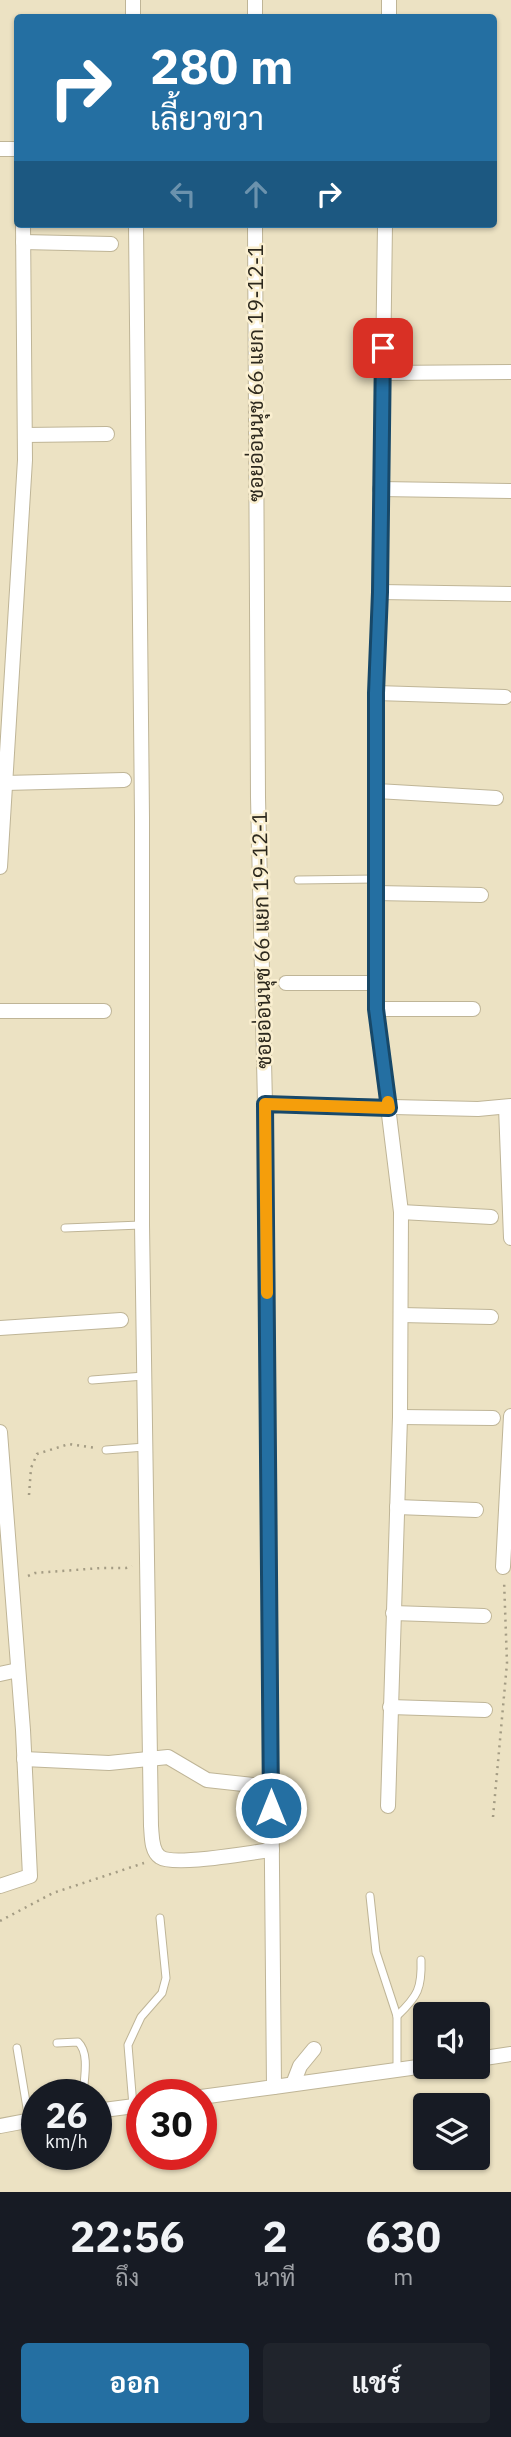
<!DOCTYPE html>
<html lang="th">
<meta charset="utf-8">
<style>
body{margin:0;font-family:"IBM Plex Sans",Sarabun,sans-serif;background:#20242c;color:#f1f3f6;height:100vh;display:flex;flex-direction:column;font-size:26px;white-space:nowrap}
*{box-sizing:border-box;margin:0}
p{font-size:23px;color:#9ea1a6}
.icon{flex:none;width:38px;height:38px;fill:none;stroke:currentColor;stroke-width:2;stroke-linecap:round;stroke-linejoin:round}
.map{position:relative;height:2192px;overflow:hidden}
.drawer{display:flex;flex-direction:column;background:#171b24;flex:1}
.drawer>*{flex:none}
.hud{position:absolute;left:14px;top:14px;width:483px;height:214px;border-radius:7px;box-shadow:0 2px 5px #0004;background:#246fa2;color:#fff;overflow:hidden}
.fabs{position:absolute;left:413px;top:2002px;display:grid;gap:14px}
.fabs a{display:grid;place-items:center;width:77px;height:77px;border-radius:7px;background:#171b24;box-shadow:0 2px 5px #0004;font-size:35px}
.speed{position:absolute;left:21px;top:2079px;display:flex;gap:14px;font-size:35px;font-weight:700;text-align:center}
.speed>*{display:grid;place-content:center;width:91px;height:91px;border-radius:50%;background:#171b24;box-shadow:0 2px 5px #0004;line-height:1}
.speed small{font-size:18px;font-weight:400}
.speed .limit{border:10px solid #d22;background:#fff;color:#111}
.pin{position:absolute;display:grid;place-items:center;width:60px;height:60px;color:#fff;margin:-30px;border-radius:14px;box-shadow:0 4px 10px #0006}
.me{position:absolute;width:77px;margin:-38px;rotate:0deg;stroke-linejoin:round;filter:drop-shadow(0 0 5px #0008)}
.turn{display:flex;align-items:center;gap:24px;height:147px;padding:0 21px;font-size:32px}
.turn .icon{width:91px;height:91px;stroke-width:2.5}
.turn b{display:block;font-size:49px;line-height:60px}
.lanes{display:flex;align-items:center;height:66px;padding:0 21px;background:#0003;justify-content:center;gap:35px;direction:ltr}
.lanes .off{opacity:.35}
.eta{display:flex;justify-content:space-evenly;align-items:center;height:119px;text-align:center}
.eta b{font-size:42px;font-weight:700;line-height:49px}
.action{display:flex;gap:14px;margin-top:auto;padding:14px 21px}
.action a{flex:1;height:80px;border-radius:7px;background:#246fa2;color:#fff;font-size:28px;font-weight:700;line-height:80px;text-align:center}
.action a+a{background:#20242c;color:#f1f3f6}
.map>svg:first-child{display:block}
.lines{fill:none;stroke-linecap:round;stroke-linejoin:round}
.service-casing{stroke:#bfb597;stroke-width:9}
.minor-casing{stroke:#bfb597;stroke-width:16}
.path{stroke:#a49c84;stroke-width:2.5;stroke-dasharray:2 5;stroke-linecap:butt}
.service{stroke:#fff;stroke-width:7}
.minor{stroke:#fff;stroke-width:14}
.route-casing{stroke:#174869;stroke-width:18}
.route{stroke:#246fa2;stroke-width:12}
.slow{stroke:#f59e0b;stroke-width:12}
.labels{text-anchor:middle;stroke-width:5;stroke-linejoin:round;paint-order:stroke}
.street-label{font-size:21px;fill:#2d291e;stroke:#faefd0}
</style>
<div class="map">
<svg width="511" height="2192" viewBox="0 0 511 2192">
<rect width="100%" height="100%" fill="#ece2c3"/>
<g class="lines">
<g class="service-casing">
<g id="service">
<path d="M298,880L376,879"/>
<path d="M65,1228L141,1225"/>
<path d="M92,1380L144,1376"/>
<path d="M106,1450L145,1447"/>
<path d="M370,1896L376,1952L397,2016V2069"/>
<path d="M397,2016C418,1996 422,1988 421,1960"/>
<path d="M57,2043L78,2042C90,2053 84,2079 83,2095"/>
<path d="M17,2048L29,2120"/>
<path d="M133,2106L128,2045L141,2017L162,1993L166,1978L160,1918"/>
</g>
</g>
<g class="minor-casing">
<g id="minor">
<path d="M133,0V18"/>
<path d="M255,0V18"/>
<path d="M389,18V0"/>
<path d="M0,149H18"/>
<path d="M136,224L142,818V1225L151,1826C152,1836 151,1851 160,1857C174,1867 252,1852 272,1850"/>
<path d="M385,224L380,592L376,693V1009L401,1212L400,1417L388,1806"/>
<path d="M23,242L111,244"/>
<path d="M383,373L511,372"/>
<path d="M25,435L107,434"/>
<path d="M380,489L511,491"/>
<path d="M380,592L511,594"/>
<path d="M376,693L505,697"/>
<path d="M5,783L124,780"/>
<path d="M377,791L496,798"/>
<path d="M0,867L25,460L23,224"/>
<path d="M376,893L481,895"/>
<path d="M286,983H376"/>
<path d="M376,1009H473"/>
<path d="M0,1011H104"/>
<path d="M265,1104L478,1109L511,1106"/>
<path d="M506,1107L511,1238"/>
<path d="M401,1212L491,1217"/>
<path d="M401,1315L491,1317"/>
<path d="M0,1328L121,1320"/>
<path d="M400,1417L493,1418"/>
<path d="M0,1432L23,1730L30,1876L0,1886"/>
<path d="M397,1507L476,1510"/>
<path d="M503,1567L511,1416"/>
<path d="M393,1613L484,1616"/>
<path d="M0,1674L18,1670"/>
<path d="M390,1707L485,1710"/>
<path d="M24,1759L109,1763L168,1757L207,1780L271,1787"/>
<path d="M478,2059L511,2054"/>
<path d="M293,2084L300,2066L314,2049"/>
<path d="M274,2087L425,2066"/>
<path d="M201,2097L274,2087L265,1104L258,797L255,224"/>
<path d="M96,2111L142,2105"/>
<path d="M0,2126L37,2119"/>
</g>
</g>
<g class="path">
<path d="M29,1495L31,1468L37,1454L69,1444L96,1448"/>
<path d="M28,1576L35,1573L101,1568H126L132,1566"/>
<path d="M493,1817L507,1663L504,1580"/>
<path d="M0,1921L53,1893L144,1863"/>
</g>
<use href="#service" class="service"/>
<use href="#minor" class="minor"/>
</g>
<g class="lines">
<g class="route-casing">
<path id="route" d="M271,1808L265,1104L389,1108L376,1009V693L380,592L383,348"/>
</g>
<use href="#route" class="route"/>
<path class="slow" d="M267,1293L265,1104L389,1108L388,1102"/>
</g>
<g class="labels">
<g class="street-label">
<text transform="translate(256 373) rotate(-90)" y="7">ซอยอ่อนนุช 66 แยก 19-12-1</text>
<text transform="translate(262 940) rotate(-91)" y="7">ซอยอ่อนนุช 66 แยก 19-12-1</text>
</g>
</g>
</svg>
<div class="fabs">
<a><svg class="icon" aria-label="sound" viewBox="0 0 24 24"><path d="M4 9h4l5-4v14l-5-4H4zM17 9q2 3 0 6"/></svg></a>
<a><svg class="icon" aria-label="layers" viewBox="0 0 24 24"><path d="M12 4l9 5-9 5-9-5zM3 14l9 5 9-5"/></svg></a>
</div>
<div class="speed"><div>26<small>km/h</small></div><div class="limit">30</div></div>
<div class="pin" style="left:383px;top:348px;background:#d93025"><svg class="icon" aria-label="arrive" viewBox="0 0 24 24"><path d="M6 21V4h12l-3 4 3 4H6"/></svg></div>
<svg class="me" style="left:271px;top:1808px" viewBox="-20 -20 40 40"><circle r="17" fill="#246fa2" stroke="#fff" stroke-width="3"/><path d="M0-11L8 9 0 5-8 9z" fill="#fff"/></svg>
<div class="hud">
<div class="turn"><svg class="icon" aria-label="right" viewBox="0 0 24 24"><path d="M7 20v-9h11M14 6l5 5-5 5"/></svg><div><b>280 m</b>เลี้ยวขวา</div></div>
<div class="lanes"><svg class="icon off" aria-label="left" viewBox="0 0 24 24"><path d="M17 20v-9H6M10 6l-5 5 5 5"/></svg><svg class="icon off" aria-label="ahead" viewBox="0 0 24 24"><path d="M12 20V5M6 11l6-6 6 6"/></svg><svg class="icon" aria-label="right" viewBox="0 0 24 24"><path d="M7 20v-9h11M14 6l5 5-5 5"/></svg></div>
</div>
</div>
<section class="drawer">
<div class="eta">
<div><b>22:56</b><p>ถึง</p></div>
<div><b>2</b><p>นาที</p></div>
<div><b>630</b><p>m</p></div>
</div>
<div class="action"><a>ออก</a><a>แชร์</a></div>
</section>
